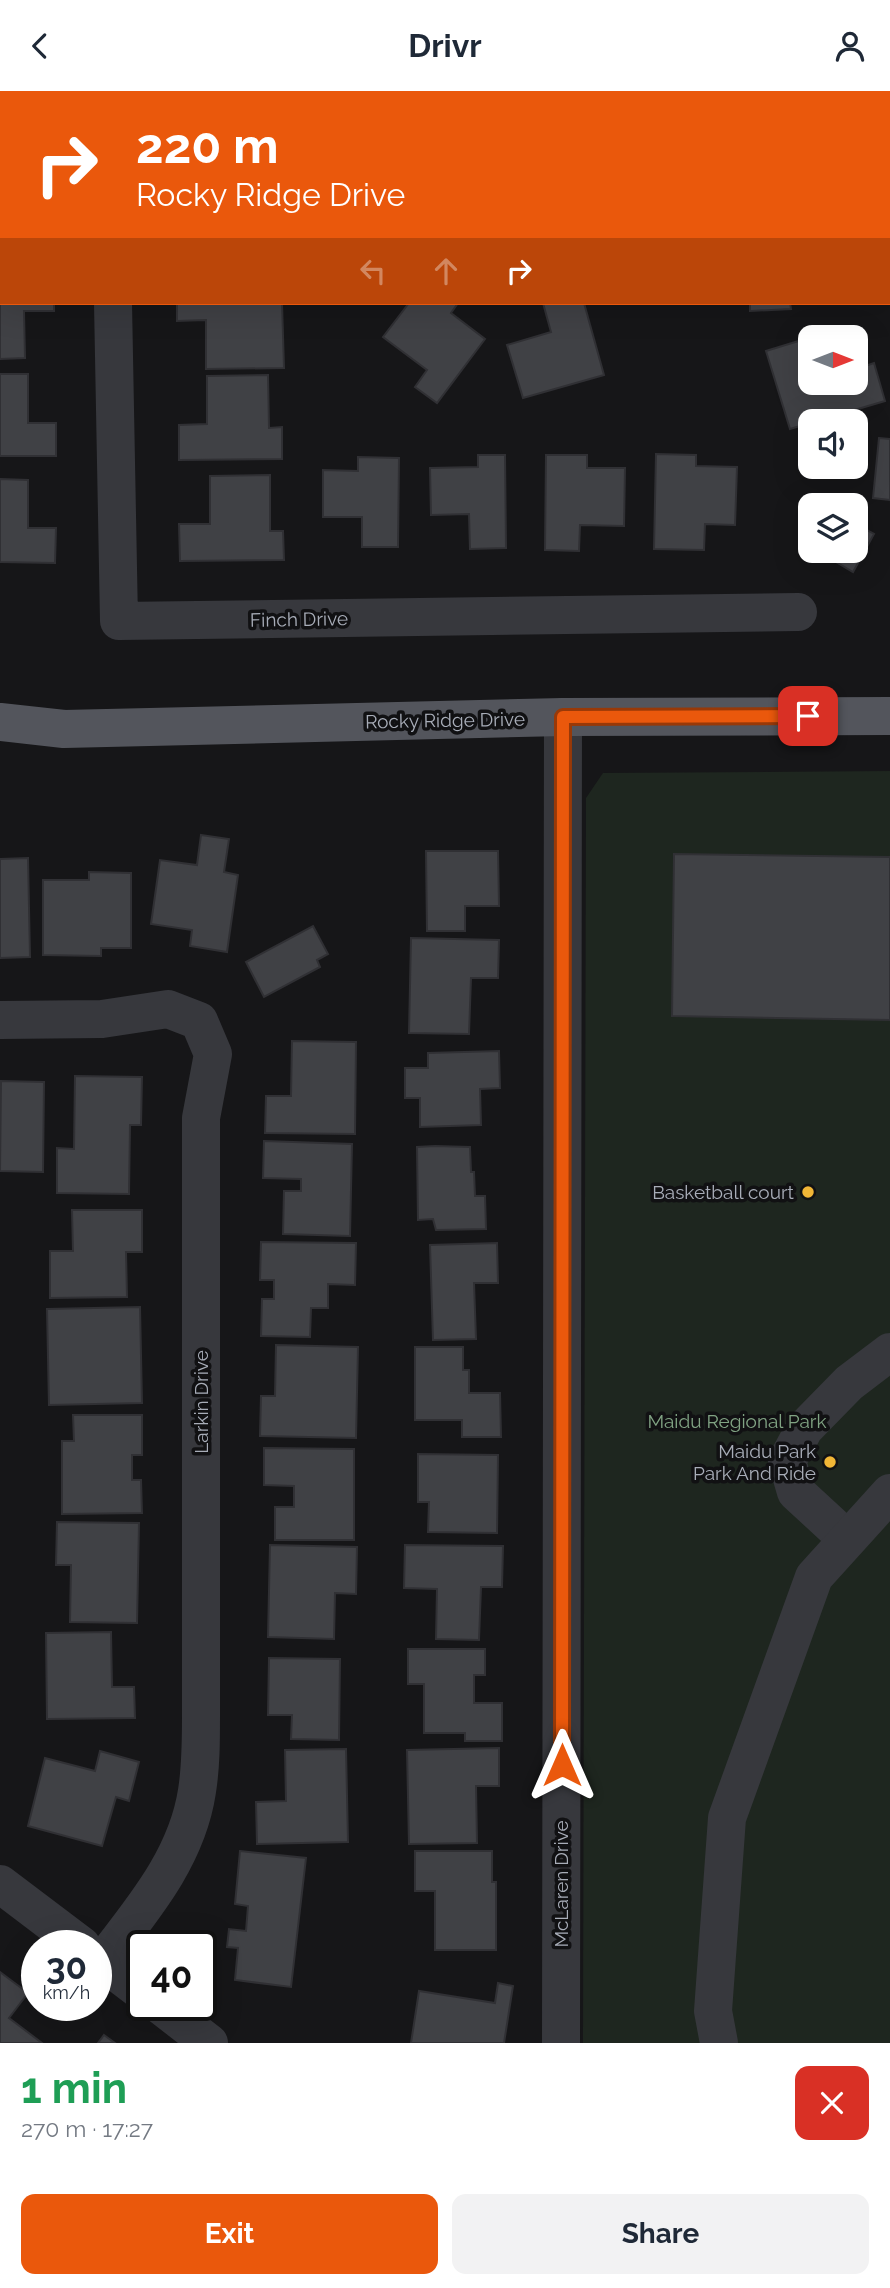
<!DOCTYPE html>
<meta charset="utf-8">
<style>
body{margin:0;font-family:Raleway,sans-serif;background:#f2f2f3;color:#1f2937;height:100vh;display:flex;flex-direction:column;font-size:26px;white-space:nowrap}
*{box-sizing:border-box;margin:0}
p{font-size:23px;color:#747a83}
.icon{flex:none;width:38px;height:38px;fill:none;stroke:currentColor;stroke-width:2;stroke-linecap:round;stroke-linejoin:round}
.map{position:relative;height:1952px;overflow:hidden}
.details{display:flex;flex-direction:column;background:#fff;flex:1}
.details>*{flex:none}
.guide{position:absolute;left:0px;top:0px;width:891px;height:214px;box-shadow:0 7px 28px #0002;background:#ea580c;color:#fff;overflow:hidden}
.needle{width:46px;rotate:90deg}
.buttons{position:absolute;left:798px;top:234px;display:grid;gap:14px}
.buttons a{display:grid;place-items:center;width:70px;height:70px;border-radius:14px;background:#fff;box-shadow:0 7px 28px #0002;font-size:35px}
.speed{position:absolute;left:21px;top:1839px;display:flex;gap:14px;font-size:35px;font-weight:700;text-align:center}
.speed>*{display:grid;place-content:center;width:91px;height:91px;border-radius:50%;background:#fff;box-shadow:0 7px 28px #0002;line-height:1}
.speed small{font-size:18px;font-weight:400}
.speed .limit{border:4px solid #111;border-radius:10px;background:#fff;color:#111}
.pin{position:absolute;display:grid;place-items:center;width:60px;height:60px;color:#fff;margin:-30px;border-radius:14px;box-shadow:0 4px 10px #0006}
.me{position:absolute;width:77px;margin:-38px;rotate:0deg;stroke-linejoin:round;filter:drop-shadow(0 0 5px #0008)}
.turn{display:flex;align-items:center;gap:24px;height:147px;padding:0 21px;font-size:32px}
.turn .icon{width:91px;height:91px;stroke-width:2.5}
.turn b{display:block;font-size:49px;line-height:60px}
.lanes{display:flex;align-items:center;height:66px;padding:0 21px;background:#0003;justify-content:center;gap:35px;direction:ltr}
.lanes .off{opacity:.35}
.round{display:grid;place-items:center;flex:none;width:74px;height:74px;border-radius:14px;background:#f2f2f3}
.headline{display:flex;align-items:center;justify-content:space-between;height:119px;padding:0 21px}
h1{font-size:42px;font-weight:700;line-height:52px;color:#1e9e55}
.primary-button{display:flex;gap:14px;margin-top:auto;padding:14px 21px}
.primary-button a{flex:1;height:80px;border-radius:14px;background:#ea580c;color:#fff;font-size:28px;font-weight:700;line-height:80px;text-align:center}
.primary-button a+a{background:#f2f2f3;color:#1f2937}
header{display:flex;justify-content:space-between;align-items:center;height:91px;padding:0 21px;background:#fff;font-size:32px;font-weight:700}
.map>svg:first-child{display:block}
.green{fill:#1e261f}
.building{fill:#404145;stroke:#303034;stroke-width:2}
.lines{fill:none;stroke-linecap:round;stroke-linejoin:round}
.minor{stroke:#37383d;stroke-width:38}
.major{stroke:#53555c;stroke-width:38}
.route-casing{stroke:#983908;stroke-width:18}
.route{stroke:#ea580c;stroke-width:12}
.poi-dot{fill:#f1b636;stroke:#111113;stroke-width:2.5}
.labels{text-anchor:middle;stroke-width:7;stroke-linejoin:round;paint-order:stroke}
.street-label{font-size:19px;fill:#a8adb8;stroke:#111113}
.poi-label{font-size:19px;fill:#a8adb8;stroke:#111113;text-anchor:end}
.park-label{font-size:19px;fill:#80a383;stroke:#111113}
</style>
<header><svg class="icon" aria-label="back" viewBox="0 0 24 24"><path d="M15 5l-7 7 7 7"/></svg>Drivr<svg class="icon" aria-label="person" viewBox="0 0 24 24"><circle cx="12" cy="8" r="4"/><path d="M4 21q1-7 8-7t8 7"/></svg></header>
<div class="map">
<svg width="890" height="1952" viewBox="0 0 890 1952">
<rect width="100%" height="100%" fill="#161618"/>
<path class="green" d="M890,680V1952H583L586,707L603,682Z"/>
<g class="building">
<path d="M163,0H219V2H164Z"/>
<rect x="259" y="0" width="84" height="2"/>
<path d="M381,0H437L440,2H381Z"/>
<path d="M586,0H662L663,2H568Z"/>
<path d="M2,54V156L0,154Z"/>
<path d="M0,184L2,212H54V220H24L25,267L0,268Z"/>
<path d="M177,212H282L284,277L206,278V229L177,230Z"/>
<path d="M409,212H458L451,222L485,248L437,312L415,296L427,279L383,246Z"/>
<path d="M543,212H584L604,284L523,307L507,254L551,241Z"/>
<path d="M750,212H790L791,218L750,220Z"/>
<path d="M831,240L833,247H810V292H856V278L874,272L885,310L790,338L766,260Z"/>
<path d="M0,283H28V332H56V365H0Z"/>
<path d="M268,284L269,337L282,336V368L179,369V334L207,333V285Z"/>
<path d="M879,347L890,348V409L873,407Z"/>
<path d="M656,363L696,364V375L737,376L735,434L705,433L704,459L654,458Z"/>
<path d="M478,364H505L506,457L470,458L469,423L431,424L430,377L478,376Z"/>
<path d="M546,364H587V377H625L624,435L580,434L579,460L545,459Z"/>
<path d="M358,366L399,367L398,456H362V426H323V379L358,380Z"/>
<path d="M270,384V440H283L284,469L180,470L179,433H210V385Z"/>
<path d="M0,388L28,389V437H56L55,472L0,471Z"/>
<path d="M856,433L874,443L853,481L826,465L829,460H856Z"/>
<path d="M201,744L229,748L224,781L238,784L227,861L190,855L192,839L151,833L160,769L197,774Z"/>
<path d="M426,760H498L499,815H465V840H427Z"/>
<path d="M674,763L890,766V929L672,925Z"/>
<path d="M28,767L30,866L0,867V768Z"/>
<path d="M89,781L131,782V857H101V865L43,864V789H89Z"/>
<path d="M313,835L328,863L317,869L320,876L264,906L246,871Z"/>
<path d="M411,847L499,849L498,887H471L469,943L409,942Z"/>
<path d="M292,950L356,951L355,1043L265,1042L266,1005H291Z"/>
<path d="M499,960L500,997L480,998L481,1034L420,1036V1007H405V977H428V962Z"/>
<path d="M75,985L142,986L141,1034H130L129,1103L57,1102V1057L74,1058Z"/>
<path d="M1,990L44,991L43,1081L0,1080Z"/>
<path d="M264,1050L352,1053L350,1145L283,1143L284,1100H301V1088L263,1087Z"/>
<path d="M435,1055L470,1056L471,1081H474L475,1105H485L486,1138L436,1139L433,1128L418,1129L417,1056Z"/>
<path d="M72,1119H142V1161H126L127,1206L50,1207V1160H73Z"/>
<path d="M261,1151L356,1152L355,1194L328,1193V1217H311L310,1246L261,1245L262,1208H274V1189H260Z"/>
<path d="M497,1152L498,1192H474L476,1248L433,1249L430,1154Z"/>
<path d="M140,1216L142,1312L49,1314L47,1218Z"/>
<path d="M276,1254L358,1256L356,1347L260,1345L261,1305H275Z"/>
<path d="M415,1256H463V1279H469V1302H500L501,1346H462V1329H415Z"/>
<path d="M73,1324H142V1364H132V1389H141L142,1422L62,1423V1350H74Z"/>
<path d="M264,1357L354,1358V1449H275V1416H294V1395L264,1394Z"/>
<path d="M418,1363L498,1364L497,1442L428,1441L429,1411H418Z"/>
<path d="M57,1431L139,1432L137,1532L70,1531L71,1474H56Z"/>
<path d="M270,1454L357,1456L356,1503L335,1502L334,1548L268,1546Z"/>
<path d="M405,1454L503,1455L502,1496H481L479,1549L436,1548L437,1498L404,1497Z"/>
<path d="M111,1541L112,1596H134L135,1627L47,1628L46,1542Z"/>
<path d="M408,1558H485V1584H474V1612H502V1650H465V1642H424V1593H408Z"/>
<path d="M269,1567L340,1568L339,1649L291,1648L292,1624H268Z"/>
<path d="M499,1657V1695H476L477,1752L409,1753L407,1659Z"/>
<path d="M346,1658L348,1751L257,1753L256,1711L286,1710L285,1659Z"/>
<path d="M100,1660L139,1671L129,1710L116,1706L102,1755L28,1735L45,1667L95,1680Z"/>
<path d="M240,1760L306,1767L291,1896L235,1889L238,1857L227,1856L229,1838L246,1840L248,1815L235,1813Z"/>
<path d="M415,1760H492V1791H496V1859H435V1800H415Z"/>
<path d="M0,1881L28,1902L9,1927L42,1952H0Z"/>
<path d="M498,1892L513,1895L504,1952H411L419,1900L495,1912Z"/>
<path d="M104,1944L115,1952H98Z"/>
</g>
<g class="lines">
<g class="minor">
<path d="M82,0L83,2"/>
<path d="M492,0V2"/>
<path d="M113,212L119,530L798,521"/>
<path d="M0,929L102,928L168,918L199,930L213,963L201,1027V1625C201,1650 201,1675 197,1700C187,1767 142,1819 102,1871"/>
<path d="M847,1448L796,1401L787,1370L804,1338L849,1292L890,1261"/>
<path d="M0,1793L82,1855"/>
<path d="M96,1866L142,1901"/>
<path d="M160,1914L209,1952"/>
<path d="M561,1952L563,626"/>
<path d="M719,1952L713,1920L727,1727L814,1486L890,1402"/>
</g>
<path class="major" d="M0,631L64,638L563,626L890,625"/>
</g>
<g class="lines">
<g class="route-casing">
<path id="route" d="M562,1674L563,626L808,625"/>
</g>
<use href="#route" class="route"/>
</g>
<g class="poi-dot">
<circle cx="808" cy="1101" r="7"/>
<circle cx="830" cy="1371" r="7"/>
</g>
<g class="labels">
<g class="street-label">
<text transform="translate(299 528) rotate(-1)" y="7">Finch Drive</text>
<text transform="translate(445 629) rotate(-1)" y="7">Rocky Ridge Drive</text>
<text transform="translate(201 1311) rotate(-90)" y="7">Larkin Drive</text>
<text transform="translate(561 1793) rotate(-90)" y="7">McLaren Drive</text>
</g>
<g class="poi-label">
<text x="794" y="1108">Basketball court</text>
<text x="816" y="1367">Maidu Park<tspan x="816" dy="22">Park And Ride</tspan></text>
</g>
<g class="park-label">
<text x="737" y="1337">Maidu Regional Park</text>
</g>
</g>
</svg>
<div class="buttons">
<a><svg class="needle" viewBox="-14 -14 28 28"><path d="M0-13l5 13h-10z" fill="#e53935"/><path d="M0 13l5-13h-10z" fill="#747a83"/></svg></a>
<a><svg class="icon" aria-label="sound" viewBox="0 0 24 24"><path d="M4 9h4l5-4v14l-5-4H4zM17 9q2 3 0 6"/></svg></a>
<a><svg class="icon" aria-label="layers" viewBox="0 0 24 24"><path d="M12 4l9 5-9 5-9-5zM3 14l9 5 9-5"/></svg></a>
</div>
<div class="speed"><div>30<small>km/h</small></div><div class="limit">40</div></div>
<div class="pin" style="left:808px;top:625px;background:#d93025"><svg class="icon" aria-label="arrive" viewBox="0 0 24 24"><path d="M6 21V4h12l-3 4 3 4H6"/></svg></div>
<svg class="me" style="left:562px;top:1674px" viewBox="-20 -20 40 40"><path d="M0-17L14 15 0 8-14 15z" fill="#ea580c" stroke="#fff" stroke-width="4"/></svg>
<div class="guide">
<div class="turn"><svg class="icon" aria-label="right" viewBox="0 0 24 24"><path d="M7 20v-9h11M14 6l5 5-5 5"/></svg><div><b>220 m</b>Rocky Ridge Drive</div></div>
<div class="lanes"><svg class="icon off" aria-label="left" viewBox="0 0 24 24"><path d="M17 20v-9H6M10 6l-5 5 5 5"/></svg><svg class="icon off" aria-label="ahead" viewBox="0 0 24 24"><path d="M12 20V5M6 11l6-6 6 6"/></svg><svg class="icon" aria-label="right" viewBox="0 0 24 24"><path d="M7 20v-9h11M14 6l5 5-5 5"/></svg></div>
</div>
</div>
<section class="details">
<div class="headline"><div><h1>1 min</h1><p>270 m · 17:27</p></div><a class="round" style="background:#d93025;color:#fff"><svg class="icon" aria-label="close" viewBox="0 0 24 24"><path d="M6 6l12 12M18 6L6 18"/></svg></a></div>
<div class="primary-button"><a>Exit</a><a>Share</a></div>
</section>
